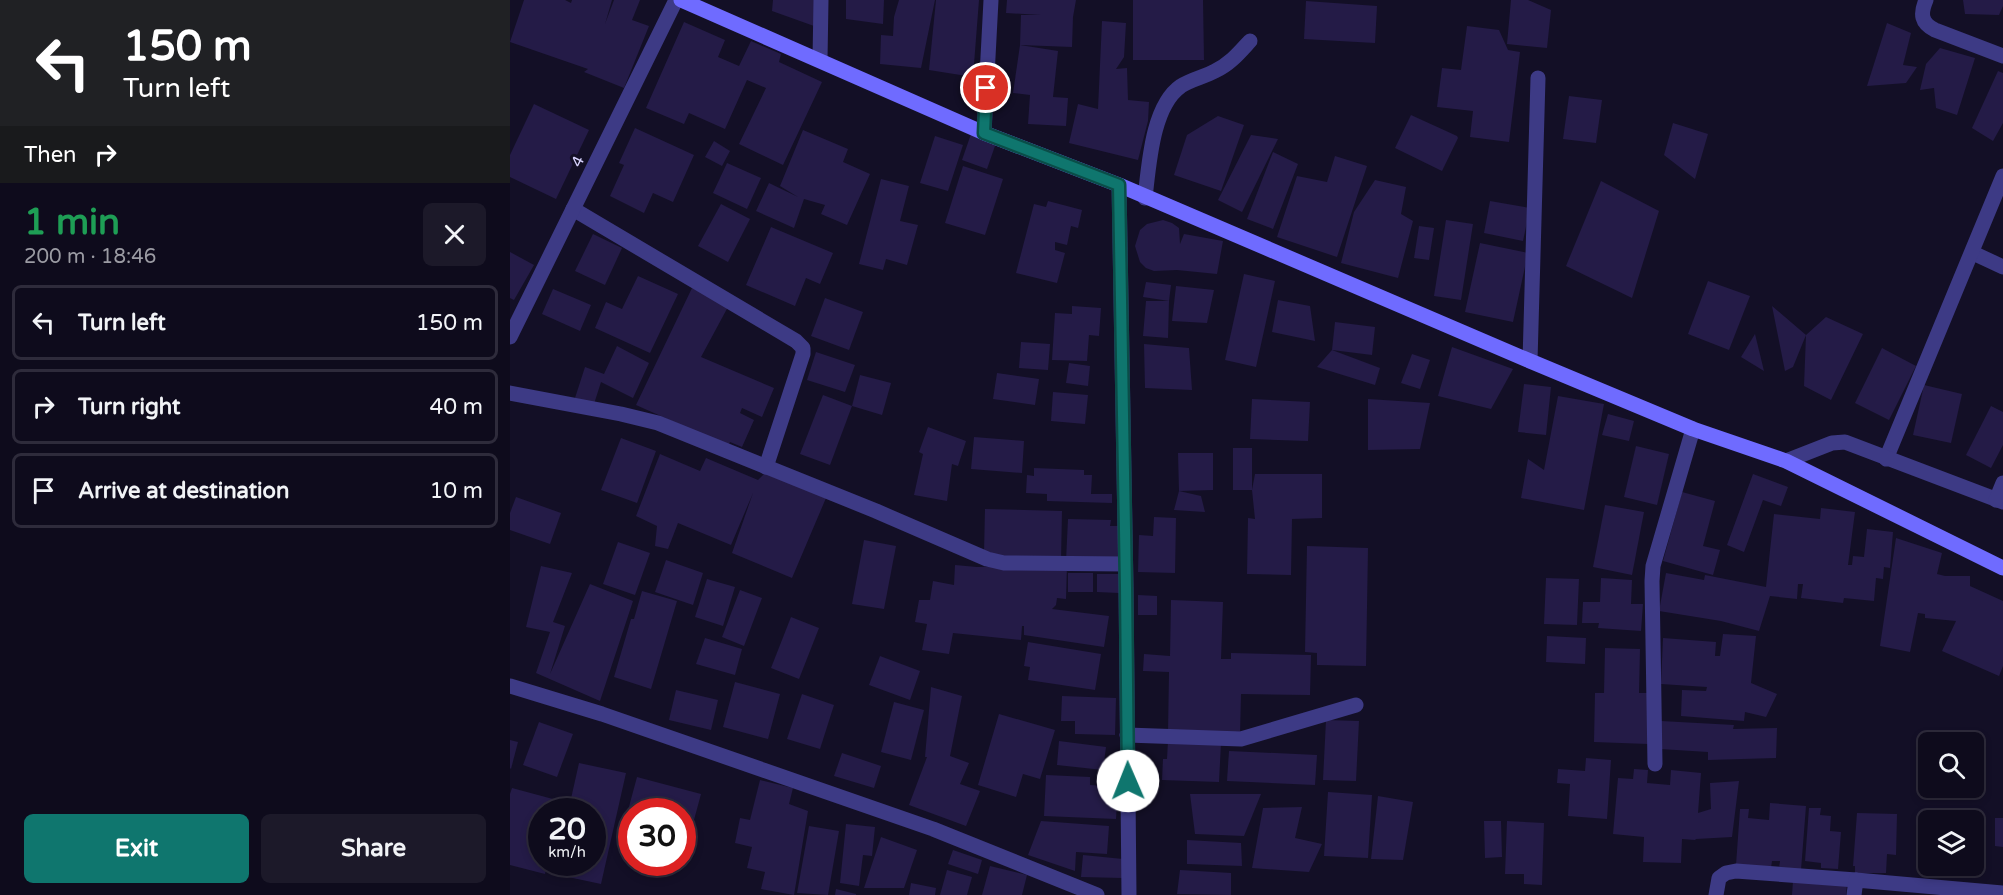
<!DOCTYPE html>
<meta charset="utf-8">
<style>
body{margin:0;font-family:"Varela Round",sans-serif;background:#1c1929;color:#f1f3f6;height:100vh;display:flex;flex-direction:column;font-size:22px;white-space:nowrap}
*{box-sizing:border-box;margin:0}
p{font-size:20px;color:#9b9ba3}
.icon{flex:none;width:33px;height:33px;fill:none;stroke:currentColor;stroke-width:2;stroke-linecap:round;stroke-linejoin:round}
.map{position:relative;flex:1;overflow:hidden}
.panel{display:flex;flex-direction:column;background:#0e0b1c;width:510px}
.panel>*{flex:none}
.hud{background:#202124;color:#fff;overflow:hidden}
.buttons{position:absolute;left:1408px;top:732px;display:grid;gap:12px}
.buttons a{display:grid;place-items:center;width:66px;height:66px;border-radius:9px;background:#0e0b1c;box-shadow:0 3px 9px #0003,0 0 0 2px #2e2b3b;font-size:30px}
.speed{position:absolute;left:18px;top:798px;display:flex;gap:12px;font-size:30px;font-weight:700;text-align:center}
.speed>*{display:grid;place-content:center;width:78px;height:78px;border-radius:50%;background:#0e0b1c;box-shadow:0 3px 9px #0003,0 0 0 2px #2e2b3b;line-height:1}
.speed small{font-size:15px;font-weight:400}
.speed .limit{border:9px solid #d22;background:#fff;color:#111}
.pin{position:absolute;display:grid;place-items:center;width:51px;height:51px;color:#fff;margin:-26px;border:3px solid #fff;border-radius:50%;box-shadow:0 2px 6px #0007}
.me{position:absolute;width:66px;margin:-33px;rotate:359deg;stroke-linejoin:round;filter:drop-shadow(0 0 4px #0008)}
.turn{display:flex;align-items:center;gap:21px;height:126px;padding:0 24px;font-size:27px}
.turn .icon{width:78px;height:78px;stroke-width:2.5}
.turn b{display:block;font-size:42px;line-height:51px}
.then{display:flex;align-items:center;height:57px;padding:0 24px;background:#0003;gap:12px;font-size:22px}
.round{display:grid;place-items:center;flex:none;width:63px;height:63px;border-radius:9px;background:#1c1929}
.headline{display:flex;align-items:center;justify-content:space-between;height:102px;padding:0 24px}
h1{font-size:36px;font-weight:700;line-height:45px;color:#1e9e55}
.button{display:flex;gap:12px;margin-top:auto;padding:12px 24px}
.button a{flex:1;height:69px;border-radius:9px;background:#0f766e;color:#fff;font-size:24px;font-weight:700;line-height:69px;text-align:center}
.button a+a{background:#1c1929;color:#f1f3f6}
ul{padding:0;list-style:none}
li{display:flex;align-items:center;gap:18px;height:75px;margin:0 12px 9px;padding:0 12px;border:3px solid #2e2b3b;border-radius:9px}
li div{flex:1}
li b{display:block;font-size:22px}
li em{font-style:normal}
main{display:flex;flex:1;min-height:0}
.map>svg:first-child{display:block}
.building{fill:#241b47}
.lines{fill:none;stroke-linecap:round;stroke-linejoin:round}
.street{stroke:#3d3a85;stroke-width:15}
.secondary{stroke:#6f6bff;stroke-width:15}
.route-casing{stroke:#0a4d48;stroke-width:15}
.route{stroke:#0f766e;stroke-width:10}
.labels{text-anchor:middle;stroke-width:6;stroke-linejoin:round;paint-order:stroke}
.street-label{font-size:16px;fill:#d9d4ff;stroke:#130f26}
</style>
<main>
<section class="panel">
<div class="hud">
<div class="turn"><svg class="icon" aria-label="left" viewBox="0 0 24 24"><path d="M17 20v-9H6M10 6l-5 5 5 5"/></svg><div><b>150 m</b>Turn left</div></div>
<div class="then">Then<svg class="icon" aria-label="right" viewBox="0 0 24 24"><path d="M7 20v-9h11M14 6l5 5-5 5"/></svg></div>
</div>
<div class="headline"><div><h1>1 min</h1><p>200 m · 18:46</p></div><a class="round"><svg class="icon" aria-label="close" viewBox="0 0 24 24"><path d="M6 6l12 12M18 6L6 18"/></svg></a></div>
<ul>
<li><svg class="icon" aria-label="left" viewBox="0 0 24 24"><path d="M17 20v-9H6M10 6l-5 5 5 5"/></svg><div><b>Turn left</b></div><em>150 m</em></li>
<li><svg class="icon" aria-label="right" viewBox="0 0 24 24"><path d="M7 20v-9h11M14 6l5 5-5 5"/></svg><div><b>Turn right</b></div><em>40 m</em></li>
<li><svg class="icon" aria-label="arrive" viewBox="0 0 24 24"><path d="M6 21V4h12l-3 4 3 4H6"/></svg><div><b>Arrive at destination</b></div><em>10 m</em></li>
</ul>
<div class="button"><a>Exit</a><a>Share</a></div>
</section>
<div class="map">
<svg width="1493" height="895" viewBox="0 0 1493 895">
<rect width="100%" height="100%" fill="#130f26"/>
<g class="building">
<path d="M14,0H55L61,3L62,0H102L95,24L104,0H130L122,20L139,26L114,88L74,72L78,69L0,42Z"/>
<path d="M263,0H305L304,26L262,11Z"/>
<path d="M336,0H374L373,24L336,19Z"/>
<path d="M389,0H425L411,68L370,64L371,35L383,36L384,17Z"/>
<path d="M426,0H469L463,77L419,70Z"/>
<path d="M497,0H566L563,17L562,47L510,45L511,15H531L496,13Z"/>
<path d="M623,0H693L694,60H623Z"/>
<path d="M1001,0H1018L1041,10L1037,48L997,44Z"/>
<path d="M1453,0H1493V6L1489,15L1455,14Z"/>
<path d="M796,1L867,6L865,43L794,39Z"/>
<path d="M592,21L616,23L614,57L606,69L617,68L618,100L639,102L638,121L628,160L559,143L568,104L588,109Z"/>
<path d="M174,22L215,40L208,57L229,66L241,41L271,54L269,62L312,82L273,165L229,144L256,88L237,80L215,129L179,113L174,124L136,108Z"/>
<path d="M1377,23L1401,33L1393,65L1407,67L1396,83L1357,86Z"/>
<path d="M957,26L989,30L998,50L1010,52L999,142L960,137L963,111L927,107L932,68L951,70Z"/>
<path d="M510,45L548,51L543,97L558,98L556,126L518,124L520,95L503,93Z"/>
<path d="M1430,48L1465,58L1447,115L1426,108L1424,88L1410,90L1416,64Z"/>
<path d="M1488,71L1493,73V123L1483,141L1462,128Z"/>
<path d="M1059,96L1092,100L1086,143L1053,139Z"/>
<path d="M24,104L79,130L46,199L0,177V155Z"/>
<path d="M901,115L947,136L948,138L932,171L885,148Z"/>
<path d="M708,116L734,125L711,191L664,175L677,135Z"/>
<path d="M1163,123L1198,134L1185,179L1154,155Z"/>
<path d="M125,128L184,155L163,202L143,193L134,213L100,196L114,165L109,163Z"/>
<path d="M293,130L338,149L333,162L360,174L337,225L311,214L315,205L294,199L284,228L246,211L259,183L288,197L270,186Z"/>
<path d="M461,134L486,143L477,169L452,160Z"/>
<path d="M741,135L768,139L732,212L708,200Z"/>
<path d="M425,136L453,145L438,191L410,183Z"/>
<path d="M204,141L220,151L212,166L195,157Z"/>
<path d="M763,152L788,164L763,229L737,219Z"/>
<path d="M825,156L857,166L827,257L767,237L787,176L817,182Z"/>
<path d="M217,163L251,178L237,209L203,193Z"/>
<path d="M453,166L493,179L475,235L435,223Z"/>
<path d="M371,179L399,186L390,221L408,225L397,265L376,259L373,270L349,264Z"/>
<path d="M865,180L896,187L891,214L903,221L888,278L831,263L844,212Z"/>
<path d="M1091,181L1149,211L1122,298L1056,266Z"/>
<path d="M538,201L572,210L568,228L561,226L557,245L545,242V250L555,253L547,283L506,273L524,204L536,207Z"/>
<path d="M980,201L1020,208L1013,241L974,233Z"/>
<path d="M211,204L240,219L218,262L188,246Z"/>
<path d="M653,220L662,223L669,228L670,244L674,234L713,241L707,274L667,270L644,271L636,268L630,262L625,246L630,230L637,224Z"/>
<path d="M936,220L963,224L951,300L924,296Z"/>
<path d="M909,226L924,228L919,260L904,258Z"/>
<path d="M261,227L323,253L310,284L296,278L285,306L236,285Z"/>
<path d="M83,234L112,248L95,285L65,271Z"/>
<path d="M970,243L1018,253L1003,322L955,312Z"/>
<path d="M0,252L24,265L4,300L0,298Z"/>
<path d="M734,274L765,281L746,367L715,360Z"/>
<path d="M128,276L168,294L140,353L85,328L96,302L112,309Z"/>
<path d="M1198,281L1240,296L1219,350L1178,334Z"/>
<path d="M636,282L661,285L659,301L633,297Z"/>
<path d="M666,286L704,290L697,323L662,321Z"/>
<path d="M182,288L219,305L191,357L264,388L252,417L232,408L230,413L244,420L232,447L220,442L218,446L126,405Z"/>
<path d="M43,289L81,305L70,331L32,314Z"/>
<path d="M315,298L353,312L339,350L301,336Z"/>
<path d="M768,300L800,306L805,341L762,332Z"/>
<path d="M636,301H659L658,338L633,336Z"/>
<path d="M562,306L591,308L589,336L579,335L577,361L542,360L545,313L562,314Z"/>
<path d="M1262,306L1296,335L1316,317L1353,334L1321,400L1294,386L1296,335L1283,367L1275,371Z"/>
<path d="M825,322L865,327L862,355L822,350Z"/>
<path d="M1245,334L1254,371L1231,357Z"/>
<path d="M511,342L540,344L538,370L509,368Z"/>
<path d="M634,344L679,348L682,390L635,388Z"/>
<path d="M107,346L139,363L123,398L91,382L84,404L65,398L75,367L94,374Z"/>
<path d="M942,347L1003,369L981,409L928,396Z"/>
<path d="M1372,348L1406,366L1379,420L1345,403Z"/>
<path d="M822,350L870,368L865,385L807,367Z"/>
<path d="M306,352L345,365L335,392L297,380Z"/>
<path d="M902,354L920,360L910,389L891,383Z"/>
<path d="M559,363L580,366L578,386L556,383Z"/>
<path d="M487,373L529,379L525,405L483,399Z"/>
<path d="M350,375L381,383L372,415L342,406Z"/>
<path d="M1014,384L1041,387L1036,435L1008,432Z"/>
<path d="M1414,385L1452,394L1441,443L1403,435Z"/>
<path d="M543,392L578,395L575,424L541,421Z"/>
<path d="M313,395L342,406L320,465L290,454Z"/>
<path d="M1048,396L1094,404L1074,510L1011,498L1018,459L1034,470Z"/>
<path d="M742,399L800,402L798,441L740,439Z"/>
<path d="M858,399L920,403L910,449L858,450Z"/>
<path d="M1481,406L1493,412V445L1481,468L1456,455Z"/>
<path d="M1098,414L1124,421L1119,441L1092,435Z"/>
<path d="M418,427L456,441L448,466L442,464L437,501L404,495L413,454L409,452Z"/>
<path d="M464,437L514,441L512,473L461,469Z"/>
<path d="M111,438L146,451L127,503L91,490Z"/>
<path d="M1126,446L1159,454L1147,505L1114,497Z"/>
<rect x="723" y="448" width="19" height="42"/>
<path d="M668,453H703V490L669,491L691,496L695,512L664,510L669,491Z"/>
<path d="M150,454L190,471L196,458L248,480L255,473L316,498L282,578L222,553L243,493L221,545L168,523L158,549L145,546L147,526L126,516Z"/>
<path d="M524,468L574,470V475H582L581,494H602V503L537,501V494L516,493L517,475L524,476Z"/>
<path d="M745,474H812V518L782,519L781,575L737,574L738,518L745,519L742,490Z"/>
<path d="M1243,474L1278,487L1271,506L1253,500L1234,552L1217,545Z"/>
<path d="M1172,492L1205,501L1193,546L1210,550L1203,575L1153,561Z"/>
<path d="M6,497L51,513L40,544L0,530V513Z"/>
<path d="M1095,505L1134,512L1122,575L1083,567Z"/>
<path d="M1311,508L1345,512L1338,565H1342L1343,556L1354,557L1357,529L1383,532L1380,568L1374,567L1373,579L1366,578L1364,601L1334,598L1333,603L1291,598L1293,584H1288L1287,599L1260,596L1249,631L1211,621L1149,611L1156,573L1194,580L1195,575L1256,587L1264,514L1310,519Z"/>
<path d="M475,509L552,511L551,561L492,560L474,553Z"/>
<path d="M644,517L666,518L665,573L628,572L629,535L643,536Z"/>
<path d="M558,519L601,520L600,526H609L608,563L556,561Z"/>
<path d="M1386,538L1432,553L1427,574L1435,576H1460V586L1493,601V666L1489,676L1432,651L1446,621L1415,618V614L1408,613L1400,652L1370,646Z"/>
<path d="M354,540L386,546L374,609L342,604Z"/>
<path d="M108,542L140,553L125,595L93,584Z"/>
<path d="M797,546L858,548L856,666L807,665V653L795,652Z"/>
<path d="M156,560L193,573L183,605L145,592Z"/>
<path d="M445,565L467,567L557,565L556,599L547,598L546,605L542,609L599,616L594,647L514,635V626H512L511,640L443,633L439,654L412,650L417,624L405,622L409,600H420L423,581L444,585Z"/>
<path d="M31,566L62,573L43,622L55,626L40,674L80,584L123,601L90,701L26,673L40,632L16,627Z"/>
<rect x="558" y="573" width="25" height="19"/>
<path d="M587,574H610L609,593L587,592Z"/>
<path d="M1036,578L1069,579L1067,625L1034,624Z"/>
<path d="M1091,578L1122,580L1121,604H1133L1131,631L1088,628L1089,623H1072L1073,602H1090Z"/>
<path d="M197,579L225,587L213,626L185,617Z"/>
<path d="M230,590L252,598L234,646L212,637Z"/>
<path d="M132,591L167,601L141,689L104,677L121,619H124Z"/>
<path d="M628,595L647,596V615H628Z"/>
<path d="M661,600L713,602L711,659H721V653L801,655L800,695L731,694L730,735L658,733L659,672L633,671L634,654L660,656Z"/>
<path d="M281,617L309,628L289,679L261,668Z"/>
<path d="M1213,634L1246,636L1241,683L1267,694L1256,717L1235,712L1234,721L1171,716L1172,690L1196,691L1197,687L1151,684L1153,638L1206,642L1205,656H1210Z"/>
<path d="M1037,636L1076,638L1075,664L1036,662Z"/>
<path d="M195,638L232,649L225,675L186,664Z"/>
<path d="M518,642L591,654L585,690L518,680L520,667L514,666Z"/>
<path d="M1095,648L1130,649L1129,693H1139L1138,744L1084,742L1085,693H1094Z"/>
<path d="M370,656L410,671L400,700L359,685Z"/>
<path d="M225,682L270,694L258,739L213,727Z"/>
<path d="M421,687L452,696L440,756L459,763L450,784L470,791L456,826L399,805L417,757H415Z"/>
<path d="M166,690L208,700L201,730L159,720Z"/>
<path d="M292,694L324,705L310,749L277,739Z"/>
<path d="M552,696L606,698L605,735L565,734V721H551Z"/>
<path d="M384,702L414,710L401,760L371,752Z"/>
<path d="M489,714L545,730L530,779L513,774L506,797L468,785Z"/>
<path d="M816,720L849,721L846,781L813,780Z"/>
<path d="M1151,721L1224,725L1223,729L1267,728L1266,758L1198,760V752L1150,749Z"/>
<path d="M29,722L63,734L47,777L13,765Z"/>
<path d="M0,740L8,742L1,769L0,768Z"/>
<path d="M549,741L596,747L593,770L547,765Z"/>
<path d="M658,741L711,743L709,782L652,780L653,759H657Z"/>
<path d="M719,751L807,755L805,785L717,781Z"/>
<path d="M332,753L371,766L364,788L324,776Z"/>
<path d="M1076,758L1101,760L1097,819L1058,816L1060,784L1047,783L1048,769L1075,771Z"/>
<path d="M69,763L116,773L91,884L44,874L46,862H82V812H58Z"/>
<path d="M1124,769L1138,770L1137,783L1160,785L1161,770L1191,773L1188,813L1201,809L1200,783L1229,781L1222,837L1186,839L1185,840L1172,839L1171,863L1133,862L1134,837L1103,834L1108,778L1123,779Z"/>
<path d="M536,775L580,777V785L608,787L606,819L534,816Z"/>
<path d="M127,777L191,794L177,846L172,845V812H122V831L113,829Z"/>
<path d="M250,780L283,788L279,804L298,811L284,895L251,889L255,872L237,868L242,847L225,843L230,818L240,820Z"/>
<path d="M2,788L54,802L51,812H32V862H38L35,874L0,865V794Z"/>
<path d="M818,792L862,795L858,858L814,856Z"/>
<path d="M680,794H751L734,836L685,834Z"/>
<path d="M868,796L903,802L893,860L861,859Z"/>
<path d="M1260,803L1296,806L1291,870L1269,868L1270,861H1262L1261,868L1226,865L1230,809H1239L1238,818L1259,820Z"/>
<path d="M792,807L785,838L812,844L799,872L742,868L753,808Z"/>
<path d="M1299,808H1311L1310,815L1321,816L1320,831L1331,832L1328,869L1311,868V863L1295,861Z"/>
<path d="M1347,813L1387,814L1386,855L1377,854L1376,873H1345V866H1343Z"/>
<path d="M1485,818H1493V847L1485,846Z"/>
<path d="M531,821L599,826L597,854L566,852L565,871L518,855Z"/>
<path d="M974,821H991L992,857L975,858Z"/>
<path d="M997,821L1034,823L1032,885L1014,884V874H995Z"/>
<path d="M336,824L365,827L362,856L353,855L349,886L330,883Z"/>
<path d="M299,826L329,831L318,895L287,893Z"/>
<path d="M371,837L407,850L394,888H354Z"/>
<path d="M677,840L731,843L732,866L677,864Z"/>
<path d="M443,850L472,860L468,874L438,864Z"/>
<path d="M573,855L613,859L612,878L571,877Z"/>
<path d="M480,866L517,875L512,895H472Z"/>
<path d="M437,870L462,877L457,895H430Z"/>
<path d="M670,870L721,873V895L667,894Z"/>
<path d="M1283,881L1337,884L1336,895H1282Z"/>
<path d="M401,883L426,888L425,895H399Z"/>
<path d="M326,889L346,894V895H325Z"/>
</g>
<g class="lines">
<g class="street">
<path d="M1416,0C1410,14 1411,23 1425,30L1493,56"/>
<path d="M310,60L311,0"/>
<path d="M474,133L481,0"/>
<path d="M609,185L616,587L619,895"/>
<path d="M635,198C639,165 642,106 671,86C682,79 694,77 705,71C720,64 729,53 740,41"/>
<path d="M63,209L286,341L293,348V354L256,467"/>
<path d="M1463,253L1493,267"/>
<path d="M0,337L166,0"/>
<path d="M1020,361L1028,78"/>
<path d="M0,393L111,414L148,423L366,511L477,559L494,563L615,564"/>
<path d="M1376,459L1493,176"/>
<path d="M1276,461L1322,443L1335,442L1493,502"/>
<path d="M1486,500L1493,483"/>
<path d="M0,686L92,714L423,829L587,895"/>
<path d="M617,735L731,739L846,705"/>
<path d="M1145,764L1142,581L1143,566L1183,429"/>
<path d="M1206,895L1209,878L1216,873L1226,871L1346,880"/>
<path d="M1344,895L1346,880L1493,893"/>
</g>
<path class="secondary" d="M171,0L474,133L609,185L1020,361L1183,429L1276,461L1493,568"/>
</g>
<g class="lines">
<g class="route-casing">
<path id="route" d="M476,88L474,133L609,185L616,587L618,781"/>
</g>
<use href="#route" class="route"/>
</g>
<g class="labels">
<g class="street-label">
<text transform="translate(67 161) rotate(-64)" y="6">4</text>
</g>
</g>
</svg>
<div class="buttons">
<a><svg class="icon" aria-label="search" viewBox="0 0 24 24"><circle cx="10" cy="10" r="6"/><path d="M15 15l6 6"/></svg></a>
<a><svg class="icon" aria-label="layers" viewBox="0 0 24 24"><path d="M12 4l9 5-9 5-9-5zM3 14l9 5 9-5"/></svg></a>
</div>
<div class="speed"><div>20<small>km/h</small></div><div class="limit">30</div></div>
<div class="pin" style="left:476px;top:88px;background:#d93025"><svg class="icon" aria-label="arrive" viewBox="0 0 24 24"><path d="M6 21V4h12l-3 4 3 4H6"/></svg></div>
<svg class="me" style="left:618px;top:781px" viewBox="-20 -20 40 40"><circle r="19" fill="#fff"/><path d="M0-13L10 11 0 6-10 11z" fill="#0f766e"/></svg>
</div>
</main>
